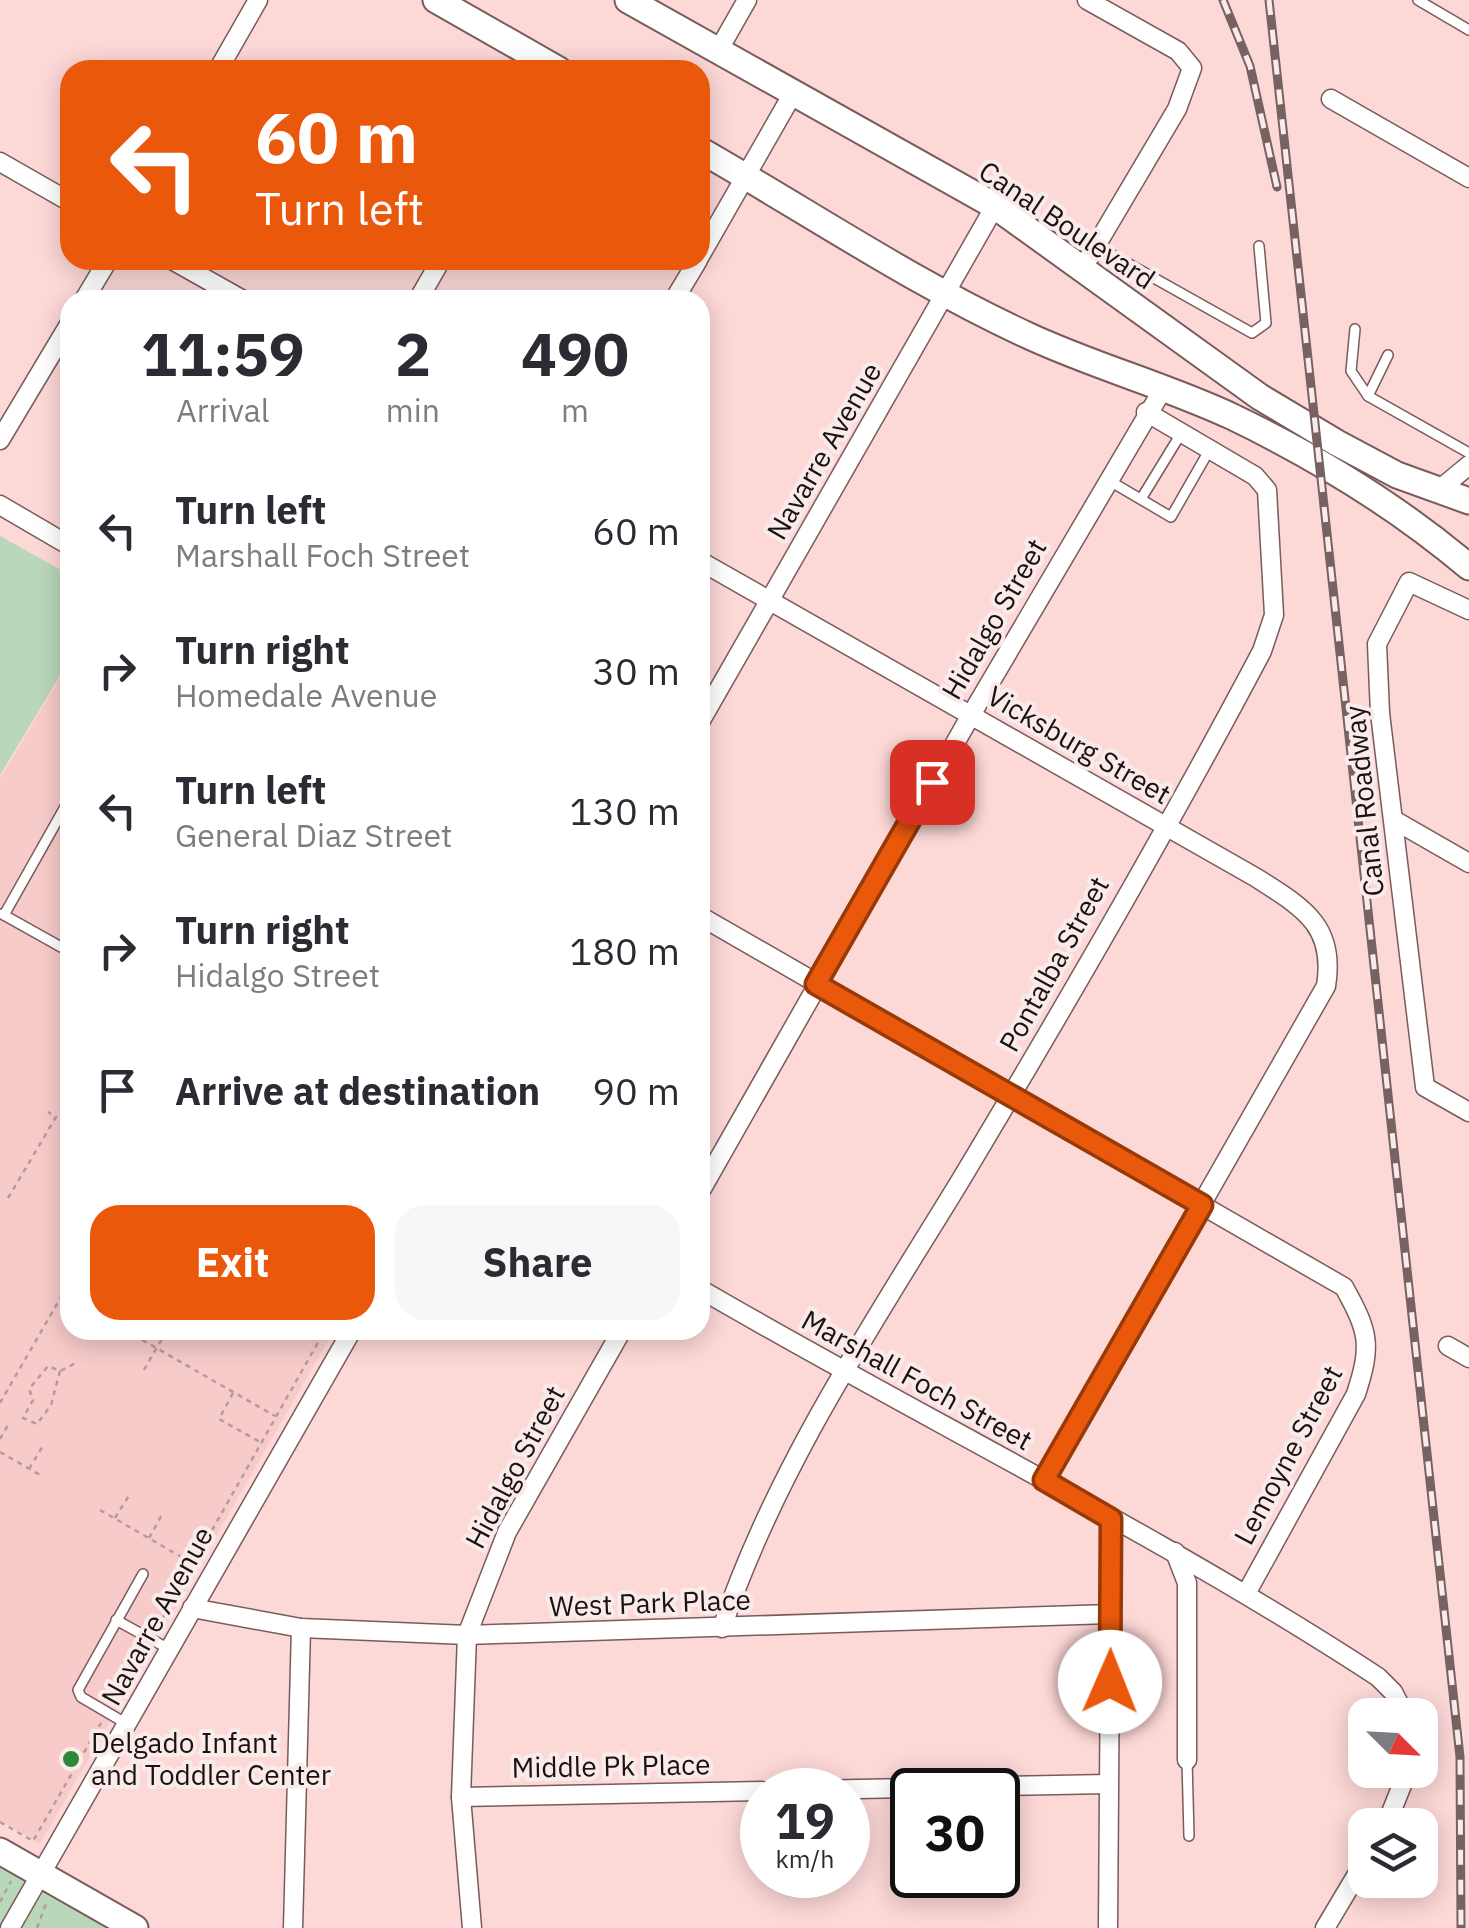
<!DOCTYPE html>
<style>
body{margin:0;font-family:"IBM Plex Sans",sans-serif;background:#f7f7f7;color:#2b2b33;height:100vh;display:flex;flex-direction:column;font-size:38px;white-space:nowrap}
*{box-sizing:border-box;margin:0}
p{font-size:32px;color:#7c7c81}
.icon{flex:none;width:55px;height:55px;fill:none;stroke:currentColor;stroke-width:2;stroke-linecap:round;stroke-linejoin:round}
.map{position:relative;flex:1;overflow:hidden}
.sheet{position:absolute;left:60px;top:290px;width:650px;height:1050px;display:flex;flex-direction:column;background:#fff;border-radius:30px;box-shadow:0 5px 25px #0003}
.sheet>*{flex:none}
.banner{position:absolute;left:60px;top:60px;width:650px;height:210px;border-radius:30px;box-shadow:0 5px 25px #0003;background:#ea580c;color:#fff;overflow:hidden}
.needle{width:65px;rotate:114deg}
.fabs{position:absolute;left:1348px;top:1698px;display:grid;gap:20px}
.fabs a{display:grid;place-items:center;width:90px;height:90px;border-radius:20px;background:#fff;box-shadow:0 5px 25px #0003;font-size:50px}
.speed{position:absolute;left:740px;top:1768px;display:flex;gap:20px;font-size:50px;font-weight:700;text-align:center}
.speed>*{display:grid;place-content:center;width:130px;height:130px;border-radius:50%;background:#fff;box-shadow:0 5px 25px #0003;line-height:1}
.speed small{font-size:25px;font-weight:400}
.speed .limit{border:5px solid #111;border-radius:15px;background:#fff;color:#111}
.pin{position:absolute;display:grid;place-items:center;width:85px;height:85px;color:#fff;margin:-42px;border-radius:20px;box-shadow:0 5px 15px #0006}
.me{position:absolute;width:110px;margin:-55px;rotate:1deg;stroke-linejoin:round;filter:drop-shadow(0 0 8px #0008)}
.turn{display:flex;align-items:center;gap:35px;height:210px;padding:0 30px;font-size:45px}
.turn .icon{width:130px;height:130px;stroke-width:2.5}
.turn b{display:block;font-size:70px;line-height:85px}
.eta{display:flex;justify-content:space-evenly;align-items:center;height:170px;text-align:center}
.eta b{font-size:60px;font-weight:800;line-height:70px}
.button{display:flex;gap:20px;margin-top:auto;padding:20px 30px}
.button a{flex:1;height:115px;border-radius:30px;background:#ea580c;color:#fff;font-size:40px;font-weight:800;line-height:115px;text-align:center}
.button a+a{background:#f7f7f7;color:#2b2b33}
ul{padding:0;list-style:none}
li{display:flex;align-items:center;gap:30px;height:140px;padding:0 30px}
li div{flex:1}
li b{display:block;font-size:38px}
li em{font-style:normal}
.map>svg:first-child{display:block}
.built{fill:#f7cbca}
.park{fill:#b9d7b9}
.lines{fill:none;stroke-linecap:round;stroke-linejoin:round}
.lane-casing{stroke:#795b5b;stroke-width:12}
.street-casing{stroke:#795b5b;stroke-width:21}
.secondary-casing{stroke:#795b5b;stroke-width:29}
.path{stroke:#b79a9a;stroke-width:2.5;stroke-dasharray:5 5;stroke-linecap:butt}
.lane{stroke:#fff;stroke-width:9}
.street{stroke:#fff;stroke-width:18}
.secondary{stroke:#fff;stroke-width:25}
.rail-casing{stroke:#776261;stroke-width:9}
.rail{stroke:#faebeb;stroke-width:5;stroke-dasharray:15;stroke-linecap:butt}
.route-casing{stroke:#983908;stroke-width:25}
.route{stroke:#ea580c;stroke-width:18}
.poi-dot{fill:#2f8838;stroke:#faebeb;stroke-width:4}
.labels{text-anchor:middle;stroke-width:8;stroke-linejoin:round;paint-order:stroke}
.street-label{font-size:28px;fill:#1c1111;stroke:#faebeb}
.poi-label{font-size:28px;fill:#1c1111;stroke:#faebeb;text-anchor:start}
</style>
<div class="map">
<svg width="1469" height="1928" viewBox="0 0 1469 1928">
<rect width="100%" height="100%" fill="#fcd8d7"/>
<path class="built" d="M70,661V1330H334L40,1844L0,1821V779Z"/>
<g class="park">
<path d="M0,536L70,575V659L0,775Z"/>
<path d="M0,1859L124,1928H0Z"/>
</g>
<g class="lines">
<g class="lane-casing">
<g id="lane">
<path d="M1418,0L1469,30"/>
<path d="M1097,246L1252,333L1266,323L1259,246"/>
<path d="M1355,329L1351,371L1368,396"/>
<path d="M1388,355L1368,396L1469,453"/>
<path d="M1108,480L1171,517L1210,449"/>
<path d="M1141,499L1182,432"/>
<path d="M2,914L70,952"/>
<path d="M4,915L70,798"/>
<path d="M70,1051V1070"/>
<path d="M116,1620L169,1649"/>
<path d="M127,1724L81,1697L78,1690L143,1574"/>
<path d="M1187,1760L1189,1836"/>
</g>
</g>
<g class="street-casing">
<g id="street">
<path d="M718,51L747,0"/>
<path d="M218,70L258,0"/>
<path d="M1331,99L1469,178"/>
<path d="M0,162L70,202"/>
<path d="M700,256L792,95"/>
<path d="M172,260L243,300"/>
<path d="M1084,266L1177,109L1192,68L1178,51L1087,0"/>
<path d="M84,300L108,260"/>
<path d="M418,300L441,260"/>
<path d="M674,300L698,260"/>
<path d="M0,440L70,323"/>
<path d="M1440,489L1469,465"/>
<path d="M0,505L70,546"/>
<path d="M700,561L1255,877C1302,907 1336,925 1326,986L1044,1480"/>
<path d="M1469,610L1409,582L1377,644L1380,713L1425,1087L1469,1112"/>
<path d="M700,722L995,206"/>
<path d="M1394,820L1469,863"/>
<path d="M700,916L1344,1287C1369,1332 1372,1345 1356,1394L1247,1592"/>
<path d="M700,1192L971,715L1163,389"/>
<path d="M700,1289C925,1420 1159,1534 1378,1677L1393,1692L1405,1715"/>
<path d="M1448,1346L1469,1358"/>
<path d="M1175,1552L1187,1583V1760"/>
<path d="M192,1608L301,1628L467,1635L1111,1614"/>
<path d="M722,1628C775,1470 872,1325 959,1183C1064,1008 1167,831 1262,651L1274,615L1267,490L1255,476L1146,412"/>
<path d="M810,1790L1108,1784"/>
<path d="M461,1797L762,1791"/>
<path d="M1386,1825L1408,1770"/>
<path d="M10,1928L352,1330"/>
<path d="M293,1928L301,1628"/>
<path d="M472,1928L461,1797L467,1635L507,1532L622,1330"/>
<path d="M1108,1928L1111,1519"/>
<path d="M1325,1928L1365,1861"/>
</g>
</g>
<g class="secondary-casing">
<g id="secondary">
<path d="M436,0L559,70"/>
<path d="M628,0L995,206L1260,397L1337,443L1397,475L1469,501"/>
<path d="M700,150C809,212 915,284 1029,336C1096,367 1167,386 1233,417C1316,457 1399,508 1469,567"/>
<path d="M0,1851L135,1928"/>
</g>
</g>
<g class="path">
<path d="M8,1198L56,1117L48,1112"/>
<path d="M125,1330L275,1416"/>
<path d="M144,1370L167,1330"/>
<path d="M60,1371L51,1405L37,1424L23,1418L33,1400L29,1389L48,1366L60,1371L78,1362"/>
<path d="M233,1393L219,1419L260,1442"/>
<path d="M0,1403L65,1290L70,1293"/>
<path d="M0,1439L8,1425"/>
<path d="M0,1452L42,1476"/>
<path d="M29,1469L44,1444"/>
<path d="M100,1510L190,1562"/>
<path d="M115,1518L130,1494"/>
<path d="M149,1538L163,1513"/>
<path d="M158,1626L325,1330"/>
<path d="M115,1699L144,1650"/>
<path d="M0,1822L33,1841L101,1723"/>
<path d="M0,1902L11,1881"/>
<path d="M37,1928L47,1901"/>
</g>
<use href="#lane" class="lane"/>
<use href="#street" class="street"/>
<use href="#secondary" class="secondary"/>
<g class="rail-casing">
<g id="rail">
<path d="M1223,0L1250,66L1277,187"/>
<path d="M1269,0L1460,1757L1461,1928"/>
</g>
</g>
<use href="#rail" class="rail"/>
</g>
<g class="lines">
<g class="route-casing">
<path id="route" d="M932,782L816,984L1202,1205L1044,1480L1111,1519L1110,1682"/>
</g>
<use href="#route" class="route"/>
</g>
<circle class="poi-dot" cx="71" cy="1759" r="10"/>
<g class="labels">
<g class="street-label">
<text transform="translate(1067 225) rotate(34)" y="10">Canal Boulevard</text>
<text transform="translate(824 451) rotate(-60)" y="10">Navarre Avenue</text>
<text transform="translate(994 619) rotate(-60)" y="10">Hidalgo Street</text>
<text transform="translate(1079 745) rotate(30)" y="10">Vicksburg Street</text>
<text transform="translate(1364 801) rotate(-96)" y="10">Canal Roadway</text>
<text transform="translate(1054 964) rotate(-61)" y="10">Pontalba Street</text>
<text transform="translate(917 1380) rotate(29)" y="10">Marshall Foch Street</text>
<text transform="translate(1288 1455) rotate(-62)" y="10">Lemoyne Street</text>
<text transform="translate(515 1467) rotate(-62)" y="10">Hidalgo Street</text>
<text transform="translate(650 1603) rotate(-2)" y="10">West Park Place</text>
<text transform="translate(157 1616) rotate(-61)" y="10">Navarre Avenue</text>
<text transform="translate(611 1766) rotate(-1)" y="10">Middle Pk Place</text>
</g>
<g class="poi-label">
<text x="91" y="1753">Delgado Infant<tspan x="91" dy="32">and Toddler Center</tspan></text>
</g>
</g>
</svg>
<div class="fabs">
<a><svg class="needle" viewBox="-14 -14 28 28"><path d="M0-13l5 13h-10z" fill="#e53935"/><path d="M0 13l5-13h-10z" fill="#7c7c81"/></svg></a>
<a><svg class="icon" aria-label="layers" viewBox="0 0 24 24"><path d="M12 4l9 5-9 5-9-5zM3 14l9 5 9-5"/></svg></a>
</div>
<div class="speed"><div>19<small>km/h</small></div><div class="limit">30</div></div>
<div class="pin" style="left:932px;top:782px;background:#d93025"><svg class="icon" aria-label="arrive" viewBox="0 0 24 24"><path d="M6 21V4h12l-3 4 3 4H6"/></svg></div>
<svg class="me" style="left:1110px;top:1682px" viewBox="-20 -20 40 40"><circle r="19" fill="#fff"/><path d="M0-13L10 11 0 6-10 11z" fill="#ea580c"/></svg>
<div class="banner">
<div class="turn"><svg class="icon" aria-label="left" viewBox="0 0 24 24"><path d="M17 20v-9H6M10 6l-5 5 5 5"/></svg><div><b>60 m</b>Turn left</div></div>
</div>
<section class="sheet">
<div class="eta">
<div><b>11:59</b><p>Arrival</p></div>
<div><b>2</b><p>min</p></div>
<div><b>490</b><p>m</p></div>
</div>
<ul>
<li><svg class="icon" aria-label="left" viewBox="0 0 24 24"><path d="M17 20v-9H6M10 6l-5 5 5 5"/></svg><div><b>Turn left</b><p>Marshall Foch Street</p></div><em>60 m</em></li>
<li><svg class="icon" aria-label="right" viewBox="0 0 24 24"><path d="M7 20v-9h11M14 6l5 5-5 5"/></svg><div><b>Turn right</b><p>Homedale Avenue</p></div><em>30 m</em></li>
<li><svg class="icon" aria-label="left" viewBox="0 0 24 24"><path d="M17 20v-9H6M10 6l-5 5 5 5"/></svg><div><b>Turn left</b><p>General Diaz Street</p></div><em>130 m</em></li>
<li><svg class="icon" aria-label="right" viewBox="0 0 24 24"><path d="M7 20v-9h11M14 6l5 5-5 5"/></svg><div><b>Turn right</b><p>Hidalgo Street</p></div><em>180 m</em></li>
<li><svg class="icon" aria-label="arrive" viewBox="0 0 24 24"><path d="M6 21V4h12l-3 4 3 4H6"/></svg><div><b>Arrive at destination</b></div><em>90 m</em></li>
</ul>
<div class="button"><a>Exit</a><a>Share</a></div>
</section>
</div>
